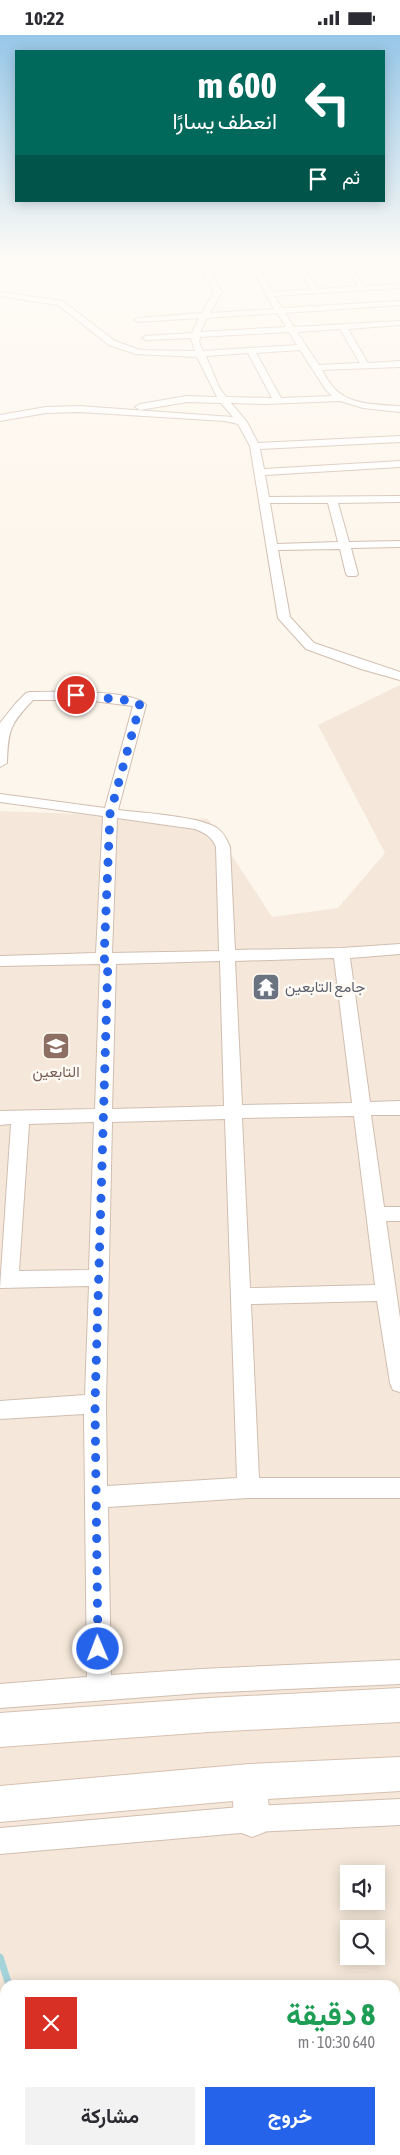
<!DOCTYPE html>
<html lang="ar">
<meta charset="utf-8">
<style>
body{margin:0;font-family:"Asap Condensed",Vazirmatn,sans-serif;background:#f2f2f3;color:#2b2b33;direction:rtl;height:100vh;display:flex;flex-direction:column;font-size:19px;white-space:nowrap}
*{box-sizing:border-box;margin:0}
p{font-size:16px;color:#7c7c81}
.icon{flex:none;width:28px;height:28px;fill:none;stroke:currentColor;stroke-width:2;stroke-linecap:round;stroke-linejoin:round}
.map{position:relative;flex:1;overflow:hidden;direction:ltr}
.sheet{position:absolute;left:0px;top:1945px;width:400px;height:175px;display:flex;flex-direction:column;background:#fff;border-radius:15px 15px 0 0;box-shadow:0 2px 12px #0003;direction:rtl}
.sheet>*{flex:none}
.guide{position:absolute;left:15px;top:15px;width:370px;height:152px;border-radius:0px;box-shadow:0 2px 12px #0003;direction:rtl;background:#00695c;color:#fff;overflow:hidden}
.fabs{position:absolute;left:340px;top:1830px;display:grid;gap:10px}
.fabs a{display:grid;place-items:center;width:45px;height:45px;border-radius:0px;background:#fff;box-shadow:0 2px 12px #0003;font-size:25px}
.pin{position:absolute;display:grid;place-items:center;width:42px;height:42px;color:#fff;margin:-21px;border:2px solid #fff;border-radius:50%;box-shadow:0 1px 5px #0007}
.me{position:absolute;width:55px;margin:-28px;rotate:359deg;stroke-linejoin:round;filter:drop-shadow(0 0 4px #0008)}
.turn{display:flex;align-items:center;gap:18px;height:105px;padding:0 25px;font-size:22px}
.turn .icon{width:65px;height:65px;stroke-width:2.5}
.turn b{display:block;font-size:35px;line-height:42px}
.then{display:flex;align-items:center;height:48px;padding:0 25px;background:#0003;gap:10px;font-size:19px}
.round{display:grid;place-items:center;flex:none;width:52px;height:52px;border-radius:0px;background:#f2f2f3}
.head{display:flex;align-items:center;justify-content:space-between;height:85px;padding:0 25px}
h1{font-size:30px;font-weight:700;line-height:38px;color:#1e9e55}
.cta{display:flex;gap:10px;margin-top:auto;padding:10px 25px}
.cta a{flex:1;height:58px;border-radius:0px;background:#2563eb;color:#fff;font-size:20px;font-weight:700;line-height:58px;text-align:center}
.cta a+a{background:#f2f2f3;color:#2b2b33}
.status{display:flex;justify-content:space-between;align-items:center;height:35px;padding:0 25px;background:#fff;direction:ltr}
.status svg{height:14px;fill:currentColor}
.map>svg:first-child{display:block}
.residential{fill:#f5e8da;fill-rule:evenodd}
.lines{fill:none;stroke-linecap:round;stroke-linejoin:round}
.stream{stroke:#a5d3da;stroke-width:7}
.minor-casing{stroke:#d1beb0;stroke-width:2}
.secondary-casing{stroke:#d6c0b0;stroke-width:2}
.minor{fill:#fff;fill-rule:evenodd}
.secondary{fill:#fff;fill-rule:evenodd}
.route{stroke:#2563eb;stroke-width:9;stroke-dasharray:0 16.2}
.labels{text-anchor:middle;stroke-width:5;stroke-linejoin:round;paint-order:stroke}
.worship-label{font-size:15px;fill:#5b616d;stroke:#fffaf3;text-anchor:start}
.education-label{font-size:15px;fill:#785e54;stroke:#fffaf3}
</style>
<div class="status"><b>10:22</b><svg viewBox="0 0 49 12"><path d="M0 12V9h3v3zM5 12V6h3v6zM10 12V3h3v9zM15 12V0h3v12zM26 1h20v11H26zM47 4h2v5h-2z"/></svg></div>
<div class="map">
<svg width="400" height="2120" viewBox="0 0 400 2120">
<rect width="100%" height="100%" fill="#fdf6ec"/>
<path class="residential" d="M400,650V2120H0V776L208,784L272,882L338,873L385,818L318,690ZM349,1839H376V1866H349ZM349,1894H376V1921H349ZM5,1950H395V2115H5Z"/>
<g class="lines">
<g class="stream">
<path d="M0,1922L9,1950"/>
<path d="M98,2115L102,2120"/>
</g>
<g class="minor-casing">
<g id="minor">
<path d="M195,225L209,226L212,239L222,257L210,278L274,274L251,231L256,225H263L259,231L272,257L311,254L291,225H298L318,254L358,251L338,225H345L365,251L400,249V253L274,261L282,273L400,266V270L285,278L294,292L400,286V290L348,294L368,328L400,326V332L322,335C325,341 329,347 333,352C348,370 379,370 400,371V377L363,373L340,366L265,369L231,368L247,387L258,408L400,401V407L260,414L264,434L400,426V432L265,440L269,462L400,461V467L338,468L349,507L400,506V512L351,513L358,539L356,541H348L346,539L340,514L278,515L290,582L314,608L400,637V645L361,634L306,614L278,583L250,411L238,389L225,386L79,377L46,378L0,386V380L46,372L79,371L233,382L221,368L187,367L140,375L135,372L140,369L187,361L217,362L197,322L136,319L109,310L58,270L0,261V257L63,266L115,306L140,315L195,316L191,303L146,305L142,303L146,301L192,298L199,283L138,287L134,285L138,283L202,278L214,257L204,239L203,229ZM277,278L286,292L200,297L207,283ZM340,294L360,328L319,330L297,297ZM289,297L297,310L203,316L199,307L200,302ZM300,315L326,355L332,361L281,363L256,318ZM248,318L272,363L226,362L219,352L206,321ZM270,468H328L338,507L277,509Z"/>
<path d="M30,657C52,657 134,654 146,670L118,775C143,778 198,781 217,793C224,798 227,805 230,812L235,915L341,913L400,909V919L350,923L370,1067L400,1066V1080H371L384,1172H400V1186H386L400,1283V1357L393,1355L390,1348L377,1266L251,1269L259,1443H400V1463H248L108,1472L111,1640L201,1634L400,1625V1649L201,1658L0,1673V1649L87,1642L84,1379L0,1384V1366L85,1360L89,1251L0,1253L11,1089L0,1090V1076L95,1074L100,929L0,931V921L96,918L103,781L0,767V759L105,773L133,671L85,665H33C10,689 8,695 7,728L0,732V688L16,668L26,658ZM117,783L195,794C205,798 212,802 216,812L219,916L112,918ZM334,923L352,1068L242,1070L235,926ZM220,926L224,1071L112,1074L116,929ZM354,1081L375,1250L250,1253L242,1083ZM225,1084L237,1443L107,1451L106,1369L112,1087ZM94,1087L89,1235L19,1236L29,1089Z"/>
<path d="M400,1764V1790L252,1797L0,1819V1793L252,1771Z"/>
<path d="M400,2075V2120H381L380,2115H395V2077Z"/>
</g>
</g>
<g class="secondary-casing">
<g id="secondary">
<path d="M400,1653V1687L209,1697L0,1712V1678L209,1663Z"/>
<path d="M400,1722V1756L268,1764L270,1784L265,1797L252,1802L239,1797L234,1784L233,1766L0,1787V1751L249,1729Z"/>
</g>
</g>
<use href="#minor" class="minor"/>
<use href="#secondary" class="secondary"/>
</g>
<linearGradient id="sky" x2="0" y2="1"><stop stop-color="#97c7e8"/><stop offset="0.43" stop-color="#fefbf6"/><stop offset="1" stop-color="#fefbf6" stop-opacity="0"/></linearGradient>
<rect width="400" height="522" fill="url(#sky)"/>
<g class="lines">
<path class="route" d="M76,660L133,666L140,670L110,779L104,924H108L95,1369L98,1614"/>
</g>
<defs>
<g id="temple-square" transform="scale(1.4375)"><rect x="-9" y="-9" width="18" height="18" rx="4" fill="#6b7280" stroke="#fffaf3"/><path d="M0-6L5-2H3V0L6.5 2.5H4V6H1.5V3h-3V6H-4V2.5H-6.5L-3 0V-2H-5Z" fill="#fff"/></g>
<g id="school-square" transform="scale(1.4375)"><rect x="-9" y="-9" width="18" height="18" rx="4" fill="#8d6e63" stroke="#fffaf3"/><path d="M0-5L7-2L0 1L-7-2ZM-4 1L0 2.5L4 1V4Q0 6-4 4Z" fill="#fff"/></g>
</defs>
<g fill-rule="evenodd">
<use href="#temple-square" x="266" y="952"/>
<use href="#school-square" x="56" y="1011"/>
</g>
<g class="labels">
<g class="worship-label">
<text x="285" y="957">جامع التابعين</text>
</g>
<g class="education-label">
<text x="56" y="1042">التابعين</text>
</g>
</g>
</svg>
<div class="fabs">
<a><svg class="icon" aria-label="sound" viewBox="0 0 24 24"><path d="M4 9h4l5-4v14l-5-4H4zM17 9q2 3 0 6"/></svg></a>
<a><svg class="icon" aria-label="search" viewBox="0 0 24 24"><circle cx="10" cy="10" r="6"/><path d="M15 15l6 6"/></svg></a>
</div>
<div class="pin" style="left:76px;top:660px;background:#d93025"><svg class="icon" aria-label="arrive" viewBox="0 0 24 24"><path d="M6 21V4h12l-3 4 3 4H6"/></svg></div>
<svg class="me" style="left:98px;top:1614px" viewBox="-20 -20 40 40"><circle r="17" fill="#2563eb" stroke="#fff" stroke-width="3"/><path d="M0-11L8 9 0 5-8 9z" fill="#fff"/></svg>
<div class="guide">
<div class="turn"><svg class="icon" aria-label="left" viewBox="0 0 24 24"><path d="M17 20v-9H6M10 6l-5 5 5 5"/></svg><div><b>600 m</b>انعطف يسارًا</div></div>
<div class="then">ثم<svg class="icon" aria-label="arrive" viewBox="0 0 24 24"><path d="M6 21V4h12l-3 4 3 4H6"/></svg></div>
</div>
<section class="sheet">
<div class="head"><div><h1>8 دقيقة</h1><p>640 m · 10:30</p></div><a class="round" style="background:#d93025;color:#fff"><svg class="icon" aria-label="close" viewBox="0 0 24 24"><path d="M6 6l12 12M18 6L6 18"/></svg></a></div>
<div class="cta"><a>خروج</a><a>مشاركة</a></div>
</section>
</div>
